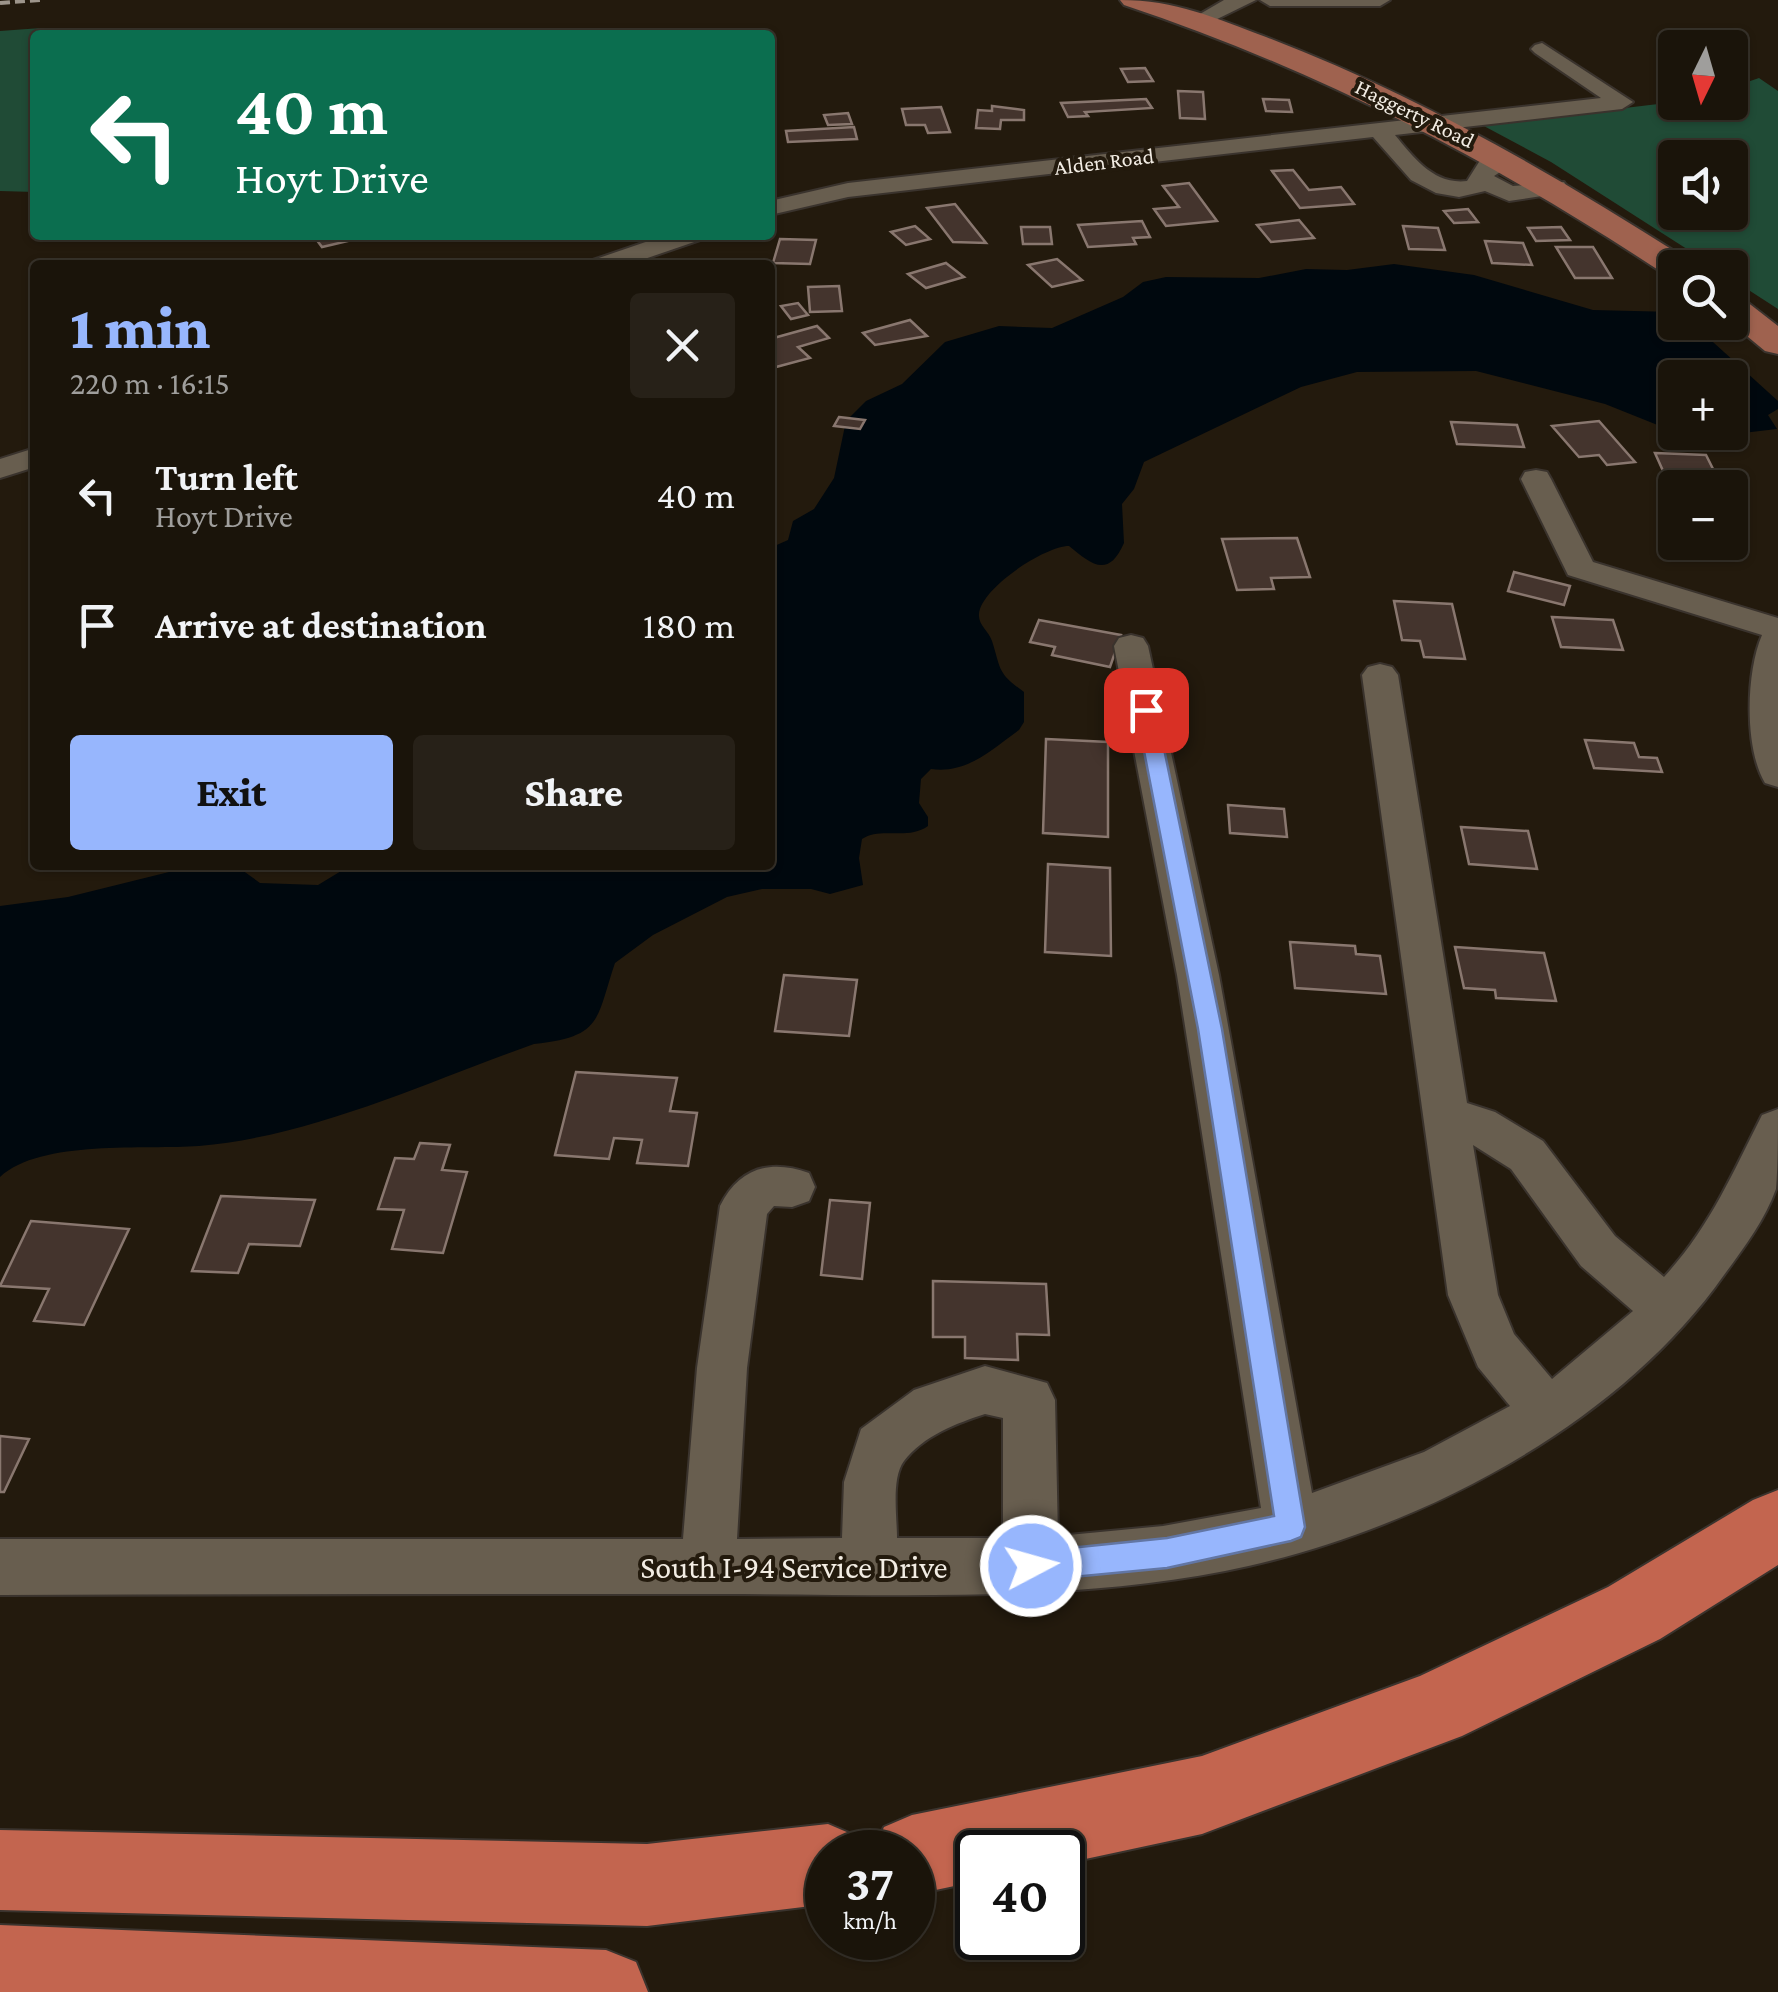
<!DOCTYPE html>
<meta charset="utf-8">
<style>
body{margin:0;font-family:"Crimson Pro",serif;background:#272118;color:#f1f3f6;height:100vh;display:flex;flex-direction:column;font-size:38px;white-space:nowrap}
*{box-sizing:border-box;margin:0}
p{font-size:32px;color:#9f9e9c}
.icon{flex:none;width:55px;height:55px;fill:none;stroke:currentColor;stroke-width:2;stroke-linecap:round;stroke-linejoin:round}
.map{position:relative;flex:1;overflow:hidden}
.side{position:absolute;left:30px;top:260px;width:745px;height:610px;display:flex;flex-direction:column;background:#1a140a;border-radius:10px;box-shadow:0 2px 8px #0004,0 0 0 2px #38332b}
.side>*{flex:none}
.banner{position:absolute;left:30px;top:30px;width:745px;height:210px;border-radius:10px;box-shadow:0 2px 8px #0004,0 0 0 2px #38332b;background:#0b6e4f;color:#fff;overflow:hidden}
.needle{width:65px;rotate:185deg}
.fabs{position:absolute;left:1658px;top:30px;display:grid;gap:20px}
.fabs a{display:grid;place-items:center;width:90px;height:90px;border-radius:10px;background:#1a140a;box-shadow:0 2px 8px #0004,0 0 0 2px #38332b;font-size:50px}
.speed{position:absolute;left:805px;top:1830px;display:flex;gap:20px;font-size:50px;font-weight:700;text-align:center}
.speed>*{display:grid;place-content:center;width:130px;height:130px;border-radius:50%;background:#1a140a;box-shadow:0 2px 8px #0004,0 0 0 2px #38332b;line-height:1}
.speed small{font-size:25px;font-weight:400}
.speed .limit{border:5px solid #111;border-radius:15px;background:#fff;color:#111}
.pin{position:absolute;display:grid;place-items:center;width:85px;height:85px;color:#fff;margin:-42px;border-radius:20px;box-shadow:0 5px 15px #0006}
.me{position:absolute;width:110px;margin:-55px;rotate:84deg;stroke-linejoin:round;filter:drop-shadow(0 0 8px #0008)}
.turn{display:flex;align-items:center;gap:35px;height:210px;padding:0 40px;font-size:45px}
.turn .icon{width:130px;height:130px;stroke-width:2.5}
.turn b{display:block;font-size:70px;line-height:85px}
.round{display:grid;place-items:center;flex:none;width:105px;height:105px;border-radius:10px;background:#272118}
.overview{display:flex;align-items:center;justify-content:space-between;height:170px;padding:0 40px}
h1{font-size:60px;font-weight:800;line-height:75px;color:#97b6fd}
.button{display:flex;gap:20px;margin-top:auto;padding:20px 40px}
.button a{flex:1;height:115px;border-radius:10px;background:#97b6fd;color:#111;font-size:40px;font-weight:800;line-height:115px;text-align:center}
.button a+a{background:#272118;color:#f1f3f6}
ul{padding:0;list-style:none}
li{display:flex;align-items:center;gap:30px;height:130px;padding:0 40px}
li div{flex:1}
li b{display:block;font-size:38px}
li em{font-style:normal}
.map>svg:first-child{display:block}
.green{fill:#204b36;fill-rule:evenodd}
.water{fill:#00080e}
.building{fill:#44342d;stroke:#89776f;stroke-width:2.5}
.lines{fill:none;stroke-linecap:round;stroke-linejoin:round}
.minor-casing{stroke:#3a332d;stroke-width:4}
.major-casing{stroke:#3a332d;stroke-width:4}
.highway-casing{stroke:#3a332d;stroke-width:4}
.minor{fill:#685e4f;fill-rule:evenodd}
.major{fill:#9f624f;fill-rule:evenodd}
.highway{fill:#c3654f;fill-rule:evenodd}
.rail{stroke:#9d958b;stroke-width:4;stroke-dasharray:10 5;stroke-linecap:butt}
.route{fill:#97b6fd;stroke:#6276a4;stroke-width:2.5}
.labels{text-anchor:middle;stroke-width:8;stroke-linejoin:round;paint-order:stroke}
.far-street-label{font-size:22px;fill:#f2ece3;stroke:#231a0d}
.near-street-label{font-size:32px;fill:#f2ece3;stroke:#231a0d}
</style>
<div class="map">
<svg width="1778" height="1992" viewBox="0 0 1778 1992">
<rect width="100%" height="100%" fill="#231a0d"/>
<g class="green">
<path d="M41,28L45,35H35V192L0,191V31Z"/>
<path d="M1759,78L1778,91V309L1730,278V268L1715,267L1551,162L1482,125L1675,102H1730V88ZM1675,158H1730V212H1675Z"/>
</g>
<path class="water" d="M1394,264L1474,275L1593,310L1675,312V322L1692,323L1778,401V409L1768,415L1777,429L1717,436L1678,433L1730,432V378H1675V432L1605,404L1476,371L1357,372L1301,387L1144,462L1134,489L1122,504L1124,543C1108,580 1090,563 1069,546C1045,546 981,588 979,614C978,625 989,631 992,641C1001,669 997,673 1024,692V722L1019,730C991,750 967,774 931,769L921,779L919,803L928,817V826C907,841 881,826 862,839L859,858L863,885L830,894L811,889H762L727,897L653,935L615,963C596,1019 603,1037 534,1044C426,1082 314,1136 199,1146C146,1150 41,1139 0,1177V906L68,897L173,871L242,870L260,883L318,885L351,865H770V548L788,540L793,521L814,509L834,478L846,421L866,401L902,384L945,342L999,326L1052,328L1123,297L1143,282L1166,277L1259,278L1306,269L1347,270Z"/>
<g class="building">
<path d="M1145,68L1153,81L1128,82L1121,69Z"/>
<path d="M1178,91L1203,92L1205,119L1180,118Z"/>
<path d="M1146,99L1152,108L1085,112L1088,116L1068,117L1061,103Z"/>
<path d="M1263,99L1289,100L1292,112L1266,111Z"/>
<path d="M992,106L1024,110V120H1001L1000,129L976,128L978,110L992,111Z"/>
<path d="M941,107L950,132L928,133L925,125H906L902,109Z"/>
<path d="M848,113L852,124L828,125L824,115Z"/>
<path d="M854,127L857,139L788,142L786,131Z"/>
<path d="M1293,170L1309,190L1341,187L1354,204L1300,208L1272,171Z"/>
<path d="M1189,183L1217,221L1166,226L1154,209L1179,207L1163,186Z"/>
<path d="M955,204L986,243L953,242L927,208Z"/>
<path d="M1468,209L1478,222L1454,223L1444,211Z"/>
<path d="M1299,220L1314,238L1271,242L1257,225Z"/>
<path d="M1142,221L1150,237L1133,238L1136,244L1088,247L1078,225Z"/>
<path d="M915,226L930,239L906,245L891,232Z"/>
<path d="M1403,226L1438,228L1445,250L1409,249Z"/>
<path d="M1021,227H1050L1052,244H1023Z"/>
<path d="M1561,227L1570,240L1536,241L1528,228Z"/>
<path d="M313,235H344L348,241L322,247Z"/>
<path d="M780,239L816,240L810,264L773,263Z"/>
<path d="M1485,241L1523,243L1532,265L1492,263Z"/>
<path d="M1556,247H1593L1612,278H1575Z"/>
<path d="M1057,259L1082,280L1052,287L1028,265Z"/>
<path d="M946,263L964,277L926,288L908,274Z"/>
<path d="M839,286L842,311L810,312L808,287Z"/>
<path d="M798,303L808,315L791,319L781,306Z"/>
<path d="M910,320L927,336L875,345L863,333Z"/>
<path d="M817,326L829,338L798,347L810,358L776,367L770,360V339Z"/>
<path d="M839,417L865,420L860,429L834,426Z"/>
<path d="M1599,421L1635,462L1607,465L1599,455L1579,457L1552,426Z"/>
<path d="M1451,422L1517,425L1524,447L1457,444Z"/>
<path d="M1655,453L1706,455L1719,481L1699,480L1703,488L1672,491Z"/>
<path d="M1297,538L1310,577L1271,578L1274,589L1237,590L1222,539Z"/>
<path d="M1514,572L1570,586L1564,605L1508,591Z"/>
<path d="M1394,601L1452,604L1465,659L1424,657L1420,641L1402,640Z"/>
<path d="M1552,617L1613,620L1623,650L1561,647Z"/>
<path d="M1039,620L1121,635L1110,667L1052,655L1055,647L1030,642Z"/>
<path d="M1046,739L1108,742V837L1043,833Z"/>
<path d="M1585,740L1634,743L1639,757L1657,758L1662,772L1594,768Z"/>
<path d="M1228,805L1284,809L1287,837L1230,833Z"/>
<path d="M1461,827L1528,831L1537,869L1469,864Z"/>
<path d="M1048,864L1110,868L1111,956L1045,952Z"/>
<path d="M1290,942L1355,946L1356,954L1380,956L1386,994L1295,988Z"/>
<path d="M1455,947L1544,953L1556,1001L1496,998L1495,990L1464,988Z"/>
<path d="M784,975L857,980L849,1036L775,1031Z"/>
<path d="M576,1072L677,1078L670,1111L697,1113L688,1166L637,1163L642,1140L614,1138L609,1159L555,1155Z"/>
<path d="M420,1143L450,1145L442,1170L467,1172L443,1253L392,1249L404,1210L378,1209L395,1158L414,1159Z"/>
<path d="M221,1196L315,1200L300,1246L249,1244L238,1273L192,1271Z"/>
<path d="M830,1200L870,1203L862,1279L821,1275Z"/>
<path d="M31,1221L129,1229L84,1325L34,1321L49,1289L0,1286Z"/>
<path d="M933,1281L1046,1284L1049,1335L1017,1334L1018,1360L965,1358V1337H933Z"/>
<path d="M0,1436L29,1439L4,1492H0Z"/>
</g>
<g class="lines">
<g class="minor-casing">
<g id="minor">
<path d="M1224,0H1256L1205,25H1191L1188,21Z"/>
<path d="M1260,0H1390L1380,6H1270Z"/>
<path d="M1542,43L1633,102L1622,109L1395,135C1414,158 1434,185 1467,181L1479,162L1508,152L1520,159L1494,176L1513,186L1564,182L1567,187L1555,194L1509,201L1485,191L1459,197L1436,193L1411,180L1373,137L848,197L770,215V201L848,183L1601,98L1535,53L1531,49L1535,45Z"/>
<path d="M666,235H704L700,240L627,265H589L593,260Z"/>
<path d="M35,448V467L0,478V459Z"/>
<path d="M1536,470L1547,472L1551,479L1593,562L1778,618V787L1765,783C1744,748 1746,672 1762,635L1568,575L1521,479L1525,472Z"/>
<path d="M1131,635L1143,638L1148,646L1219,975L1312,1493L1424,1452L1510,1406L1478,1367L1448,1295L1362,675L1368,667L1380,664L1392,667L1398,675L1467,1103L1495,1112L1543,1141L1615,1236L1664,1277C1710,1227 1732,1174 1762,1115L1778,1109C1778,1133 1778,1167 1776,1189C1765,1220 1743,1249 1724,1275C1615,1430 1408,1535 1225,1571C1060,1603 891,1594 724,1594C483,1594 241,1594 0,1595V1539H683L697,1368L720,1206C739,1168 770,1159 809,1173L815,1187L809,1201L792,1207L774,1206L767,1214L747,1368L737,1539L842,1538L844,1482L861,1429L914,1390L985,1366L1047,1383L1055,1400L1058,1536L1163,1526L1261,1508L1177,975L1114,646L1119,638ZM1473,1145L1511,1169L1581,1266L1633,1311L1552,1379L1514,1334L1498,1295ZM985,1414L1003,1418V1538H897C897,1517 891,1478 904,1461C923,1436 957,1423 985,1414Z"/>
</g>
</g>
<g class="major-casing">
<g id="major">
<path d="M1120,0C1176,0 1215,18 1266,37C1416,94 1555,175 1690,261L1694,268H1675V277L1666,275C1493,161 1321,71 1124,5Z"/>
<path d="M1730,295L1742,298L1778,326V354L1765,351L1730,322Z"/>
</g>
</g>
<g class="highway-casing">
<g id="highway">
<path d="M1778,1490V1565L1660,1639L1462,1736L1202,1834L1062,1864V1852H978V1881L912,1895V1852H873L884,1827L912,1815L1202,1756L1420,1676L1608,1587L1753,1500Z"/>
<path d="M828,1824L856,1836L863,1852H828V1904L647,1926L0,1910V1830L647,1844Z"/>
<path d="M0,1925L606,1950L636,1962L648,1992H0Z"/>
</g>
</g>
<use href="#minor" class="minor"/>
<use href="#major" class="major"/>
<use href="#highway" class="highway"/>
<path class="rail" d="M0,3L40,0"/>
</g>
<path class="route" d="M1146,704L1156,710L1222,1029L1305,1527L1301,1537L1291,1541L1167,1568L1031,1581L1021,1577L1016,1566L1021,1556L1031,1552L1167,1538L1274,1516L1198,1029L1136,710Z"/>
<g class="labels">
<g class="far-street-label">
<text transform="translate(1415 113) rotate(26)" y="8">Haggerty Road</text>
<text transform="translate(1104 161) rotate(-7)" y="8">Alden Road</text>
</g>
<g class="near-street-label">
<text x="794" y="1578">South I-94 Service Drive</text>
</g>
</g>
</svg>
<div class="fabs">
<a><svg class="needle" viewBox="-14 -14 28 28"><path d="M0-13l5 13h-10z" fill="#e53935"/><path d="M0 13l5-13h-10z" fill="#9f9e9c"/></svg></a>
<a><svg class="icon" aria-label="sound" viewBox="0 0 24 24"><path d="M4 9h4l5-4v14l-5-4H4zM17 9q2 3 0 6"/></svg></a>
<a><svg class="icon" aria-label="search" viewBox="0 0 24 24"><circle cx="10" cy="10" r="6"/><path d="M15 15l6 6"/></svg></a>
<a>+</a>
<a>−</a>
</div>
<div class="speed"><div>37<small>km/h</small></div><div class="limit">40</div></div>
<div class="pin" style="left:1146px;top:710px;background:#d93025"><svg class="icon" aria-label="arrive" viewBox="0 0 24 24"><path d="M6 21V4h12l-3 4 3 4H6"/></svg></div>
<svg class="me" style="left:1031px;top:1566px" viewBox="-20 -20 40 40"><circle r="17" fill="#97b6fd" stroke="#fff" stroke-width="3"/><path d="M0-11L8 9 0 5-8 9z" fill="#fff"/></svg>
<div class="banner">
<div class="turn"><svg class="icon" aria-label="left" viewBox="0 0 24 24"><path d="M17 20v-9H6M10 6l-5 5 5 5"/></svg><div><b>40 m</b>Hoyt Drive</div></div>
</div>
<section class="side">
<div class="overview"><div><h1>1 min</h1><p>220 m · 16:15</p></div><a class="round"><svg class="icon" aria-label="close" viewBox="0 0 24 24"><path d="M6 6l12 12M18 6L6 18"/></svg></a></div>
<ul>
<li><svg class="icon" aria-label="left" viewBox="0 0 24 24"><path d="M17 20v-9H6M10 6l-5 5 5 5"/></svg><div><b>Turn left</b><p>Hoyt Drive</p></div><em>40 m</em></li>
<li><svg class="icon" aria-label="arrive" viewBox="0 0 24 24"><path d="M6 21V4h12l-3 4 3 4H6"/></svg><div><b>Arrive at destination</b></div><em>180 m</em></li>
</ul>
<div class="button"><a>Exit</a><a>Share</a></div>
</section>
</div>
